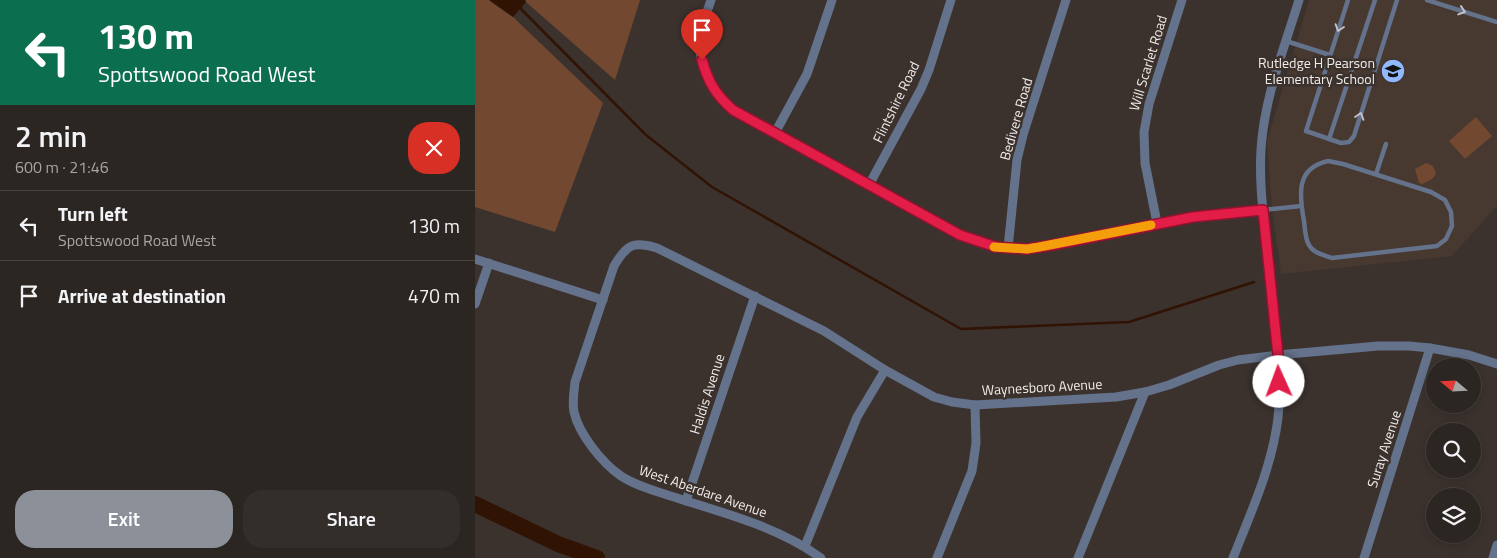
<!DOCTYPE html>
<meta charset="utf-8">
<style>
body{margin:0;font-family:"Titillium Web",sans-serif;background:#342e2a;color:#f1f3f6;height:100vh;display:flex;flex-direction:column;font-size:19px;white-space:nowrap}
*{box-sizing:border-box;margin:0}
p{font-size:16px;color:#a6a5a5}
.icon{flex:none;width:28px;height:28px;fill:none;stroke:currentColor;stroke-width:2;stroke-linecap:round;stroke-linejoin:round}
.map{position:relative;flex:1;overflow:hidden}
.panel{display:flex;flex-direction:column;background:#2c2622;width:475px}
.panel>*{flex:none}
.guide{background:#0b6e4f;color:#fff;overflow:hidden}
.needle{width:32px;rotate:289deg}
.buttons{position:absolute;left:951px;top:358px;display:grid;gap:10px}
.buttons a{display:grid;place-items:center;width:55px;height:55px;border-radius:50%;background:#2c2622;box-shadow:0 2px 8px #0003,0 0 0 1px #484340;font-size:25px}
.pin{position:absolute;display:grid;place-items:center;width:42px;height:42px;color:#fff;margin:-51px -21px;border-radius:50% 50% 50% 0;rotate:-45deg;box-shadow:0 0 5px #0007}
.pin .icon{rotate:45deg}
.me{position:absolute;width:55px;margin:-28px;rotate:358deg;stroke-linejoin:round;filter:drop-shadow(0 0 4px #0008)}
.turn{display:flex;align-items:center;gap:18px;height:105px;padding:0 15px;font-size:22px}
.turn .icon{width:65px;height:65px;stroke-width:2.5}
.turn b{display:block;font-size:35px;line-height:42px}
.round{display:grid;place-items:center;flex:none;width:52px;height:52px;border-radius:20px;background:#342e2a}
.head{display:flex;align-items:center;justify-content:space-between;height:85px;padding:0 15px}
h1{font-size:30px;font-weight:600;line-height:38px}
.button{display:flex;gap:10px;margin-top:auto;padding:10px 15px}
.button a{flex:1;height:58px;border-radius:20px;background:#8c9099;color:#fff;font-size:20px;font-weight:600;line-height:58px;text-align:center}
.button a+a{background:#342e2a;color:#f1f3f6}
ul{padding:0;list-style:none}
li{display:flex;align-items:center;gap:15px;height:70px;padding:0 15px;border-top:1px solid #484340}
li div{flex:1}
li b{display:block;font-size:19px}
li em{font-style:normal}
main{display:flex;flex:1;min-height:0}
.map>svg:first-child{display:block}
.built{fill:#473830}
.green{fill:#734830}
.water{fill:#311303}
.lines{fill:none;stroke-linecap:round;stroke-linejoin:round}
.stream{stroke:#311303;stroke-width:2.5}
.river{stroke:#311303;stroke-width:16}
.lane{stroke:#64728b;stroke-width:4.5}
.street{stroke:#64728b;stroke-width:9}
.oneway{stroke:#c0c1c8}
.route-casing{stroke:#92132f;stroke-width:12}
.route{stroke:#e11d48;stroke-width:9}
.slow{stroke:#f59e0b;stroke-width:9}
.labels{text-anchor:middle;stroke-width:5;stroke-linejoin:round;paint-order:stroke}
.street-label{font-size:14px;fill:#f2ece9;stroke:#3b322e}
.poi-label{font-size:14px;fill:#f2ece9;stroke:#3b322e;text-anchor:end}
</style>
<main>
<section class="panel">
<div class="guide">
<div class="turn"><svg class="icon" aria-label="left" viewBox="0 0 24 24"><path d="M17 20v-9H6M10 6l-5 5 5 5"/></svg><div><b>130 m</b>Spottswood Road West</div></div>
</div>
<div class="head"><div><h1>2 min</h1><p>600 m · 21:46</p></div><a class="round" style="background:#d93025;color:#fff"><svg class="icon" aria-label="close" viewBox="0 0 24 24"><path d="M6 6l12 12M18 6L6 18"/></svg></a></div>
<ul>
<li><svg class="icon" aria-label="left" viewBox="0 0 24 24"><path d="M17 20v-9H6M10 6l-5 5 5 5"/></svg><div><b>Turn left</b><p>Spottswood Road West</p></div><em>130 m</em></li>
<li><svg class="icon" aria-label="arrive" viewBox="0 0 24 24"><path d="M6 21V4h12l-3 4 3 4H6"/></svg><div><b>Arrive at destination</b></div><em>470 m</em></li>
</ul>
<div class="button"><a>Exit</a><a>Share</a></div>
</section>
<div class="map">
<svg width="1022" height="558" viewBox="0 0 1022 558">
<rect width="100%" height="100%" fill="#3b322e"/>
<path class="built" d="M834,0H1022V206L977,256L806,274L797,208L792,141Z"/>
<g class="green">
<path d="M0,0H14L38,17L128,103L80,232L0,207Z"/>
<path d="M50,0H165L140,80L51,2Z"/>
<path d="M1001,117L1017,136L990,159L974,141Z"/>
<path d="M951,163L958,166L961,174L957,179L947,184L944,183L940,169Z"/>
</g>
<path class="water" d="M14,0H50L51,2L38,17Z"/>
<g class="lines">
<path class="stream" d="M41,0L47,10L171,135L237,187L486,329L654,322L779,282"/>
<path class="river" d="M0,504L83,544L122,558"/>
<g class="lane">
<path d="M873,0L831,131L866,143L874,142L879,136L922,0"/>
<path d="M952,0L1022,22"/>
<path d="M811,41L855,55"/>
<path d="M854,139L900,0"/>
<path d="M853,161L868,164L956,192L970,200L976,212L977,226L971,239L962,246L857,258C849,255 838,253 834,245C830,239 830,228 829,221C824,194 821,168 853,161Z"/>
<path d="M901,174L911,144"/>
<path d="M788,210L826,206"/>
</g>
<g class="street">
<path d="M236,0C233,10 228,20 226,30C221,62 234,89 258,110L485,235L509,244L521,247L551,249L577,245L718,217L788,210"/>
<path d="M300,133L332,74L357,0"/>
<path d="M394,185L446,89L454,70L476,0"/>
<path d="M682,223L670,163L669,132L674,104L707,0"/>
<path d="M533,248L542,160L548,135L591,0"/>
<path d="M0,259L128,300"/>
<path d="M0,304L14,263"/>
<path d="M211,501L280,296"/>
<path d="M330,546L382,417L410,370"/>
<path d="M346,558C304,527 251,514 202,498C184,492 163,487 146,476C127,463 104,434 99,412C97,402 99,392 100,382L139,266C152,244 158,241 182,248L349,331L410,370L459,397L477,402L500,405L641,397L670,392L694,385L744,365L763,360L803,355L903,346H934L955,348L994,355L1022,364"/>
<path d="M462,558L497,471L501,443L500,405"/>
<path d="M603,558L670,392"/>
<path d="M758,558C776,512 797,467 803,418C806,391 804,362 801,335C798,303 795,272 791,241C788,211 784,180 786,150C789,98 809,49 824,0"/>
<path d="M889,558L955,348"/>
<path d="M1018,558L1022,545"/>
</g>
</g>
<defs><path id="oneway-chevron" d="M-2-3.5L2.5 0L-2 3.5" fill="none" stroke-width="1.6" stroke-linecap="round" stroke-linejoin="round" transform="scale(1.25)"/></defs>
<g class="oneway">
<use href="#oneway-chevron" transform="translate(987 11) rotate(18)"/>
<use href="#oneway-chevron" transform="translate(864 28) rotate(108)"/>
<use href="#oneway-chevron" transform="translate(885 116) rotate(-72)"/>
</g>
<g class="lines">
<g class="route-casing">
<path id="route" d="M227,60C233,82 241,95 258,110L485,235L521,247L552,249L577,245L718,217L788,210L803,355L804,382"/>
</g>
<use href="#route" class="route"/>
<path class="slow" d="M519,247L552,249L564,247L676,225"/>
</g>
<defs>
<g id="school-disc" transform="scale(1.25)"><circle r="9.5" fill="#91b8fd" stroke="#3b322e"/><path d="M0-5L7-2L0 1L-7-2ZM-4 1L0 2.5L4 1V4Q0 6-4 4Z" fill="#111"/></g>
</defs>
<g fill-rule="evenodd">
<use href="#school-disc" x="918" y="71"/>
</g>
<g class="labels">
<g class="street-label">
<text transform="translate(673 63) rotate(-73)" y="5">Will Scarlet Road</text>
<text transform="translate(421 102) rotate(-64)" y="5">Flintshire Road</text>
<text transform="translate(541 119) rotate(-74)" y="5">Bedivere Road</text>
<text transform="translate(567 387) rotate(-3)" y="5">Waynesboro Avenue</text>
<text transform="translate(232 394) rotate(-72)" y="5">Haldis Avenue</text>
<text transform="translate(909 449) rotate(-72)" y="5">Suray Avenue</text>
<text transform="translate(228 491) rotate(19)" y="5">West Aberdare Avenue</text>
</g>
<g class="poi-label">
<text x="900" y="68">Rutledge H Pearson<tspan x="900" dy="16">Elementary School</tspan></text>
</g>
</g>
</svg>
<div class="buttons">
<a><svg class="needle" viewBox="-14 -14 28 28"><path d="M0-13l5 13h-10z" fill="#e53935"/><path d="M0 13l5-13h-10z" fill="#a6a5a5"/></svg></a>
<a><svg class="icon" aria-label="search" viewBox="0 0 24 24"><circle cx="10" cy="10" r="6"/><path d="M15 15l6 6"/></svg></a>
<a><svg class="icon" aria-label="layers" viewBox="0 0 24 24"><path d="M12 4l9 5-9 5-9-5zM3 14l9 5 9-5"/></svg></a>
</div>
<div class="pin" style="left:227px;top:60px;background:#d93025"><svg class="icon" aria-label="arrive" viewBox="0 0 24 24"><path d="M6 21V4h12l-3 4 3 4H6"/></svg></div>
<svg class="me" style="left:804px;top:382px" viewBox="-20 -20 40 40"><circle r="19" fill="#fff"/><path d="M0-13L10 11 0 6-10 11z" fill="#e11d48"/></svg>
</div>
</main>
